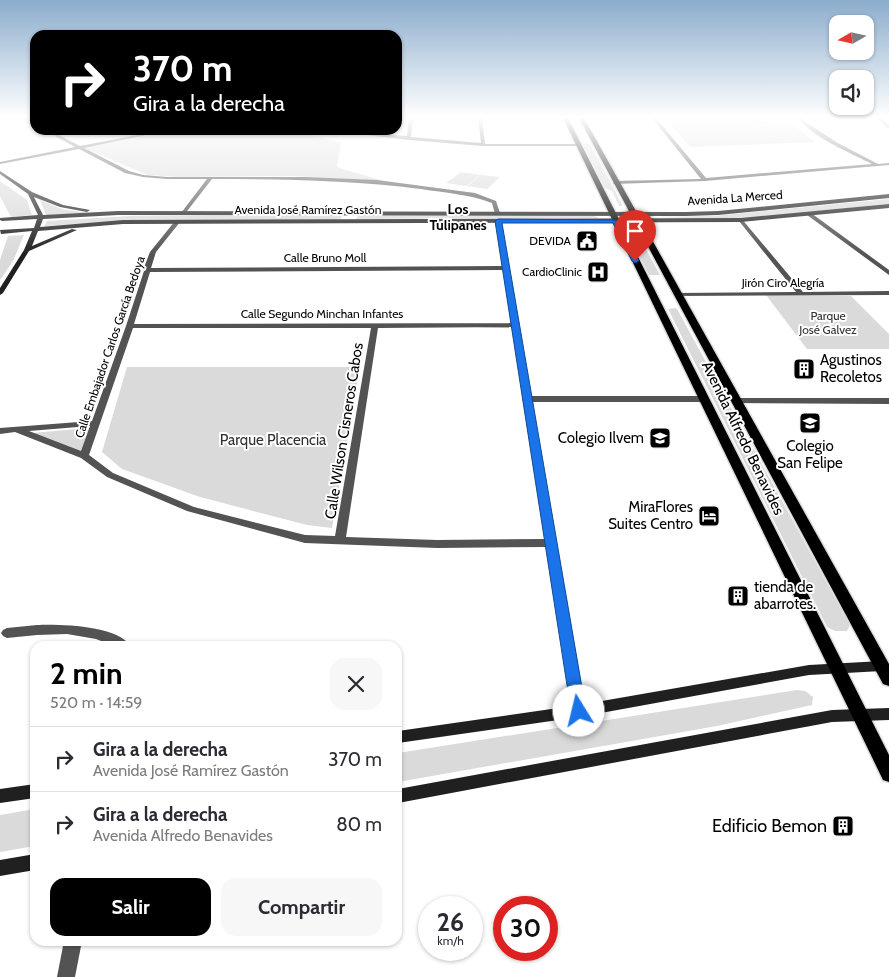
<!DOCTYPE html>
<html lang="es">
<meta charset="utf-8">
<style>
body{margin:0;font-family:Cabin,sans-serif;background:#f7f7f7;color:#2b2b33;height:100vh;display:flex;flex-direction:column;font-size:19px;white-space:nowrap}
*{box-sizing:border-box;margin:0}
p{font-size:16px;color:#7c7c81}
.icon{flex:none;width:28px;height:28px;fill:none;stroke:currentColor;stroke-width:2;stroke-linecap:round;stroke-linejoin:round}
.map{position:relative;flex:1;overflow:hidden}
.drawer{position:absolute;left:30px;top:641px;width:372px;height:305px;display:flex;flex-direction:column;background:#fff;border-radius:15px;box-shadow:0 1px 4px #0004}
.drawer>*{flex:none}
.top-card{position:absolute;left:30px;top:30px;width:372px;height:105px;border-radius:15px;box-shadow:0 1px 4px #0004;background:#000;color:#fff;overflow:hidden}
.needle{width:32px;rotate:261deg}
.buttons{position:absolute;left:829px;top:15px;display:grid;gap:10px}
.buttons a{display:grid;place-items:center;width:45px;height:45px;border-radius:10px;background:#fff;box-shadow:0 1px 4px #0004;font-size:25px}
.speed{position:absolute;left:418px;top:896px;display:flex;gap:10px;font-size:25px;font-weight:700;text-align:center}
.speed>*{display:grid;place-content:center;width:65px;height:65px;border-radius:50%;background:#fff;box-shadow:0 1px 4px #0004;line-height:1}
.speed small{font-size:12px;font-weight:400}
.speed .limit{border:8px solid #d22;background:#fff;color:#111}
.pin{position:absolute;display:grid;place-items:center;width:42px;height:42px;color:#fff;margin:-51px -21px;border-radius:50% 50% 50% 0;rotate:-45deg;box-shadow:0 0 5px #0007}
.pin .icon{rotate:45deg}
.me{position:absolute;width:55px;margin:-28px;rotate:351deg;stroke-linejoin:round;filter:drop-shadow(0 0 4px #0008)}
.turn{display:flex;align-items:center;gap:18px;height:105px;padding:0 20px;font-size:22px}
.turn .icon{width:65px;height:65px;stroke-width:2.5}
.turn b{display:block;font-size:35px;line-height:42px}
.round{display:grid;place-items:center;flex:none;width:52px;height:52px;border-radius:15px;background:#f7f7f7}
.head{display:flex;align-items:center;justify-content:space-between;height:85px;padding:0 20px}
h1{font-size:30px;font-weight:700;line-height:38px;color:#000}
.action{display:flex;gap:10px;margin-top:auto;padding:10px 20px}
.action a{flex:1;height:58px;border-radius:15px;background:#000;color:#fff;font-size:20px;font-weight:700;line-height:58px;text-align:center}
.action a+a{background:#f7f7f7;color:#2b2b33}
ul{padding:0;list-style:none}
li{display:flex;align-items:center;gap:15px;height:65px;padding:0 20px;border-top:1px solid #e1e1e2}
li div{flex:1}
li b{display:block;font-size:19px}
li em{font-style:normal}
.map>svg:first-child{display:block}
.green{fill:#dadada}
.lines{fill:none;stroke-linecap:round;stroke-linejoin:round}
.primary-casing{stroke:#dbdbdb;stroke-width:3}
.street{fill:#535353;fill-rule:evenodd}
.secondary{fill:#202020;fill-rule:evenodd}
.primary{fill:#000;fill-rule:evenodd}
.route{fill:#1a73e8;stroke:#114b97}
.labels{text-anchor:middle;stroke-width:4;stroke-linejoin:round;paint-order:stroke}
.far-street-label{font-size:12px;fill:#000;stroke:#fff}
.far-poi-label{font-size:12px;fill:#000;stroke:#fff;text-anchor:end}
.far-park-label{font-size:12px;fill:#313131;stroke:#fff}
.far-neighbourhood-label{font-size:14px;font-weight:bold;fill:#000;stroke:#fff}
.poi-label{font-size:15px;fill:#000;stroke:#fff;text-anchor:start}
.street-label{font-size:15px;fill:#000;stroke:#fff}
.park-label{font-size:15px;fill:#313131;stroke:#fff}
.near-poi-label{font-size:18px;fill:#000;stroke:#fff;text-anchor:end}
</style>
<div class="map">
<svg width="889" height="977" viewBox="0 0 889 977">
<rect width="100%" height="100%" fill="#fff"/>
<g class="green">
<path d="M665,118H728L792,124L815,142L690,147Z"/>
<path d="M178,130H309L302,134L341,142L337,166L339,168L384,181L293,176L179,177L148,175L84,148Z"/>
<path d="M581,142L590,144L623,206H619L612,191L605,188Z"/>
<path d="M461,172L480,175L466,186L446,183Z"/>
<path d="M481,175L500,177L487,189L467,186Z"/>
<path d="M0,181L27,200L32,215L11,217L0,196Z"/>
<path d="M889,199V204L740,219L650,217L713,216Z"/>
<path d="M40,200L62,209L88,213L46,215Z"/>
<path d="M130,216H341L342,218L336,220H138L45,226L47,221Z"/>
<path d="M358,216H594L599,218L356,219Z"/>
<path d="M625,227H634L660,275H649Z"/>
<path d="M24,235L13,261L0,280V260L8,236Z"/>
<path d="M766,295L851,296L889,334V349H807Z"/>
<path d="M675,308L677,309L850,625L847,631H835L827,627L668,309Z"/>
<path d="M127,367H360L332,528L307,525L200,497L122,469L102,452Z"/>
<path d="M89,428L81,452L32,433Z"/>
<path d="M797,690L805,691L813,697L812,705L717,726L398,782V753Z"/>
<path d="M35,809V846L0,852V815Z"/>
</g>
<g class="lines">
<g class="primary-casing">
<g id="primary">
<path d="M563,118H568L889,755V782L883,780Z"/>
<path d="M579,118H584L889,664V686L883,684Z"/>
</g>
</g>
<g class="street">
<path d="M21,118H27L35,122V125Z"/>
<path d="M409,118H413L411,137L481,143L478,118H482L485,144H578L580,145L578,146H483L409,140L325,130L407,136Z"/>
<path d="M652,118H656L706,178L872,164C853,154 809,136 799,118H803L806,122L836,142L878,164L889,163V165L705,181L613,184L615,181L701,179Z"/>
<path d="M876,118H881L889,126V129Z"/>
<path d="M44,130H49L80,146L163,130H171L84,148L129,171L143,175L167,177H306L377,180L475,193L496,201L500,213L495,214L492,203C469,194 445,193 421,189C351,180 282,179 212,179L184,215L181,213L207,179H167L143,177L125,173L79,149L0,164V162L75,147Z"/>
<path d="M807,213H811L889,270V275L807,215Z"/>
<path d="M741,218L803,292L889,291V295L675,296V294L677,293L796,292L739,221V219Z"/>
<path d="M496,220L501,221L531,396H703L707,399L703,402H532L586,711L584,715L579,717L574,715L572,711L546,547L437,548L305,543L187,511L107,477L81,458L15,432L0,434V428L92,421L126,326L144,271L143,270L150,252L175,221L180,222L156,252L151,268L502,266ZM503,270L511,323L134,324L150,272ZM512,327L523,397L522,399L523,401L545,539L437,540L346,537L378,328ZM133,328H371L335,536L305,535L194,507L113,473L89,455ZM90,426L81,451L29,431Z"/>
<path d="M736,398H889V404L733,403L732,401Z"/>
<path d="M37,625C57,624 119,625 130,646H114L96,639L67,634L37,635L7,638L3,636L1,633L3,630L7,628Z"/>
<path d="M64,941H82L75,977H57Z"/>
</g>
<g class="secondary">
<path d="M0,171L32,192L63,205L90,210L87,212L60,207L34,197L43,215L118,211L686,212L718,211L889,194V198L718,215L686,216L118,215L43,219L40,227L123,220L741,218L889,204V208L741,222L123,224L38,231L32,246L72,229L77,230L29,251L3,293L0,295V288L24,250L32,231L1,234L0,230L34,228L37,219L2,221L0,220V218L38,215L28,194L0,174Z"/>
<path d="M882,661L887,662L888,666L887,670L882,671L809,675L579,717L398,743V731L579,705L809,665Z"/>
<path d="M889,708V720L832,722L398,803V789L832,710Z"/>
<path d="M35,784V798L0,803V789Z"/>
<path d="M35,854V870L0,876V860Z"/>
</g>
<use href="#primary" class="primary"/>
</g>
<linearGradient id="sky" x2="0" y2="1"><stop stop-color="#8baccc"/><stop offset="0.46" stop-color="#fff"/><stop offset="1" stop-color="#fff" stop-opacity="0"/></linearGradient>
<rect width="889" height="255" fill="url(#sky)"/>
<path class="route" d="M498,219L618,220L639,261L635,263L632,261L613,223H502L586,711L584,715L579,717L573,715L571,711L495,221Z"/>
<defs>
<g id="civic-square" transform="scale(1.125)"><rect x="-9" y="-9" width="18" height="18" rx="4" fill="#000" stroke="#fff"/><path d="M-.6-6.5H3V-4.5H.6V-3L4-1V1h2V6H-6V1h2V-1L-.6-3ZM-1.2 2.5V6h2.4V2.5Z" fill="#fff"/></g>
<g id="hospital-square" transform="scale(1.125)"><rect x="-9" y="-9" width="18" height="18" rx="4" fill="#000" stroke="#fff"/><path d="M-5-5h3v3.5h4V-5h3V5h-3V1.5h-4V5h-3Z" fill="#fff"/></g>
<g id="building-square" transform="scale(1.125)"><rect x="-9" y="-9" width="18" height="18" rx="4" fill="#000" stroke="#fff"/><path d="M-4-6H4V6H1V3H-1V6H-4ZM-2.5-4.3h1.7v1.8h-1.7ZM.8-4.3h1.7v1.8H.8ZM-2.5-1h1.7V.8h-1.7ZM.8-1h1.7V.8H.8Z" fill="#fff"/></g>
<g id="school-square" transform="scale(1.125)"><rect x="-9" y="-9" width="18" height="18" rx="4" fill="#000" stroke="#fff"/><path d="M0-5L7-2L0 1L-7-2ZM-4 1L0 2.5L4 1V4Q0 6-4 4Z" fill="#fff"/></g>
<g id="hotel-square" transform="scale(1.125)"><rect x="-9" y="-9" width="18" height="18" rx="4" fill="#000" stroke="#fff"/><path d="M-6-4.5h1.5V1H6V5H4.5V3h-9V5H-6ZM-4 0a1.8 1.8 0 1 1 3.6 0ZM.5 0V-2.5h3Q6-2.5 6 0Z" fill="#fff"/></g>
</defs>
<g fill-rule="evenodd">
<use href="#civic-square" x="587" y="241"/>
<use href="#hospital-square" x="598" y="272"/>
<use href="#building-square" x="804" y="369"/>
<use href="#school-square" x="810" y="423"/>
<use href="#school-square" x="660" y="438"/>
<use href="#hotel-square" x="709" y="516"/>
<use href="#building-square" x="738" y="596"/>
<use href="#building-square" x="843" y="826"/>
</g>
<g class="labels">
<g class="far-street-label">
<text transform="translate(735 198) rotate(-4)" y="4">Avenida La Merced</text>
<text x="308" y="214">Avenida José Ramírez Gastón</text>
<text x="325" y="262">Calle Bruno Moll</text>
<text x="783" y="287">Jirón Ciro Alegría</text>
<text x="322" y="318">Calle Segundo Minchan Infantes</text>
<text transform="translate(110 347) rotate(-71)" y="4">Calle Embajador Carlos García Bedoya</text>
</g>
<g class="far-poi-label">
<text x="571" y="245">DEVIDA</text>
<text x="582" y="276">CardioClinic</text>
</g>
<g class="far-park-label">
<text x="828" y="320">Parque<tspan x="828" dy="14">José Galvez</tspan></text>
</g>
<g class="far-neighbourhood-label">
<text x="458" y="214">Los<tspan x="458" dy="16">Tulipanes</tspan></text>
</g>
<g class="poi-label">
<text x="820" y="365">Agustinos<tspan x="820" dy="17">Recoletos</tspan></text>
<text x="644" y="443" text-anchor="end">Colegio Ilvem</text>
<text x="810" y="451" text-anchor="middle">Colegio<tspan x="810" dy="17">San Felipe</tspan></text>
<text x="693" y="512" text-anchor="end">MiraFlores<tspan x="693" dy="17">Suites Centro</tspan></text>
<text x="754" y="592">tienda de<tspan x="754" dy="17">abarrotes.</tspan></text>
</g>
<g class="street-label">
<text transform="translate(344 431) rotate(-81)" y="5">Calle Wilson Cisneros Cabos</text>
<text transform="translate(743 438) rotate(64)" y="5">Avenida Alfredo Benavides</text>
</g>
<g class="park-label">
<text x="273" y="445">Parque Placencia</text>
</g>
<g class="near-poi-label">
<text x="827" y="832">Edificio Bemon</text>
</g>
</g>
</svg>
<div class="buttons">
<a><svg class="needle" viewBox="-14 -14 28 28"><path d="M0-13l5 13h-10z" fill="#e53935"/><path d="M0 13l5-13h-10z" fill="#7c7c81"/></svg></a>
<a><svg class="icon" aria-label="sound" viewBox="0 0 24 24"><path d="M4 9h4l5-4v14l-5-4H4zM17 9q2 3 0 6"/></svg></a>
</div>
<div class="speed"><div>26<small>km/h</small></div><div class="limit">30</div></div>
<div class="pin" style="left:635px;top:261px;background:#d93025"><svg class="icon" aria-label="arrive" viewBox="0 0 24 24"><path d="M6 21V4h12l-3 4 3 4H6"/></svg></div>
<svg class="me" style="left:579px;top:711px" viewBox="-20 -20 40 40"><circle r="19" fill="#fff"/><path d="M0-13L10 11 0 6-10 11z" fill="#1a73e8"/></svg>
<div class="top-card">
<div class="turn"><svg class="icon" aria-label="right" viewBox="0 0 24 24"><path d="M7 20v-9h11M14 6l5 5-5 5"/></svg><div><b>370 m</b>Gira a la derecha</div></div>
</div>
<section class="drawer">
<div class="head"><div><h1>2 min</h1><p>520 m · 14:59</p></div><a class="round"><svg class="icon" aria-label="close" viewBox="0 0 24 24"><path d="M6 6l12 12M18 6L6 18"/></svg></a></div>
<ul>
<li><svg class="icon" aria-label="right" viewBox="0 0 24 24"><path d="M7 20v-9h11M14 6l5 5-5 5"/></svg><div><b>Gira a la derecha</b><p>Avenida José Ramírez Gastón</p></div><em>370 m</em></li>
<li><svg class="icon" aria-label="right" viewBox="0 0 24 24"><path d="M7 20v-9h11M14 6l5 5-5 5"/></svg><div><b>Gira a la derecha</b><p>Avenida Alfredo Benavides</p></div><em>80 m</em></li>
</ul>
<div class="action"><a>Salir</a><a>Compartir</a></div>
</section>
</div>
